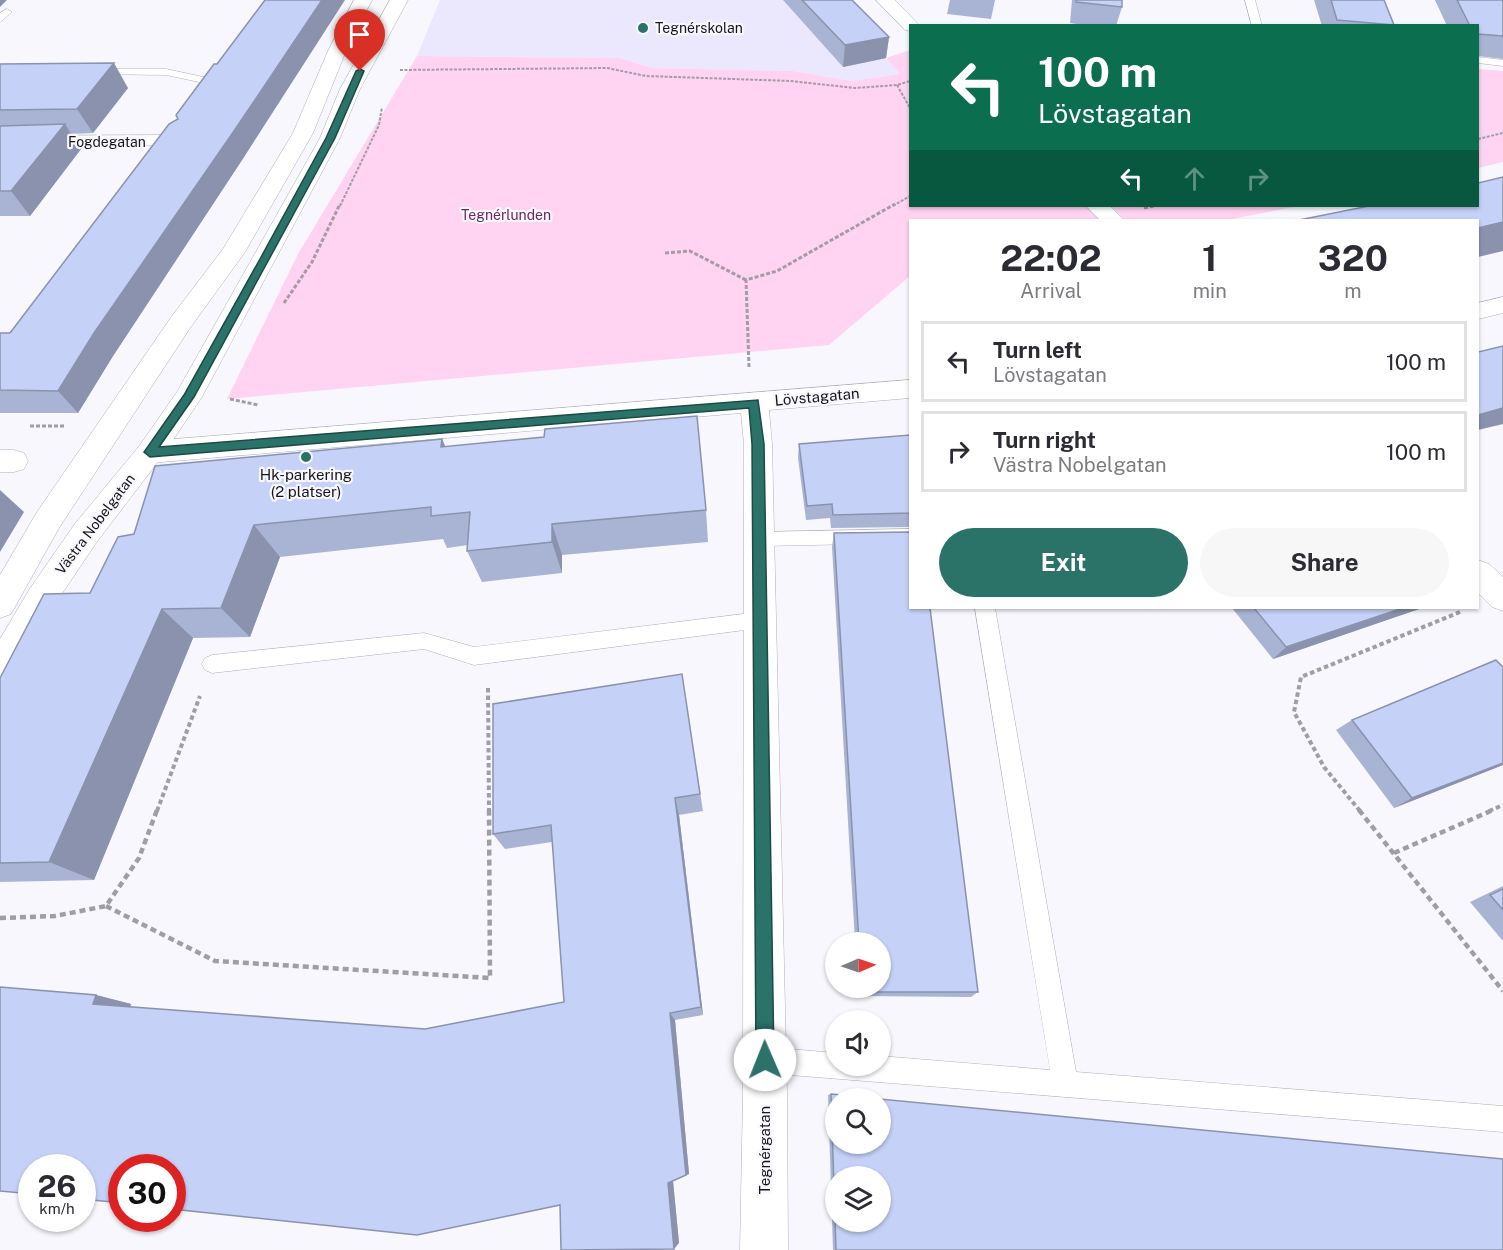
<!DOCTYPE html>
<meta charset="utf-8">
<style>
body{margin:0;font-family:"Public Sans",sans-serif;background:#f7f7f7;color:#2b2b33;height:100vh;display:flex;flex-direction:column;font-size:22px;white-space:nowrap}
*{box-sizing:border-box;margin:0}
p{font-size:20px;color:#7c7c81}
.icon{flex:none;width:33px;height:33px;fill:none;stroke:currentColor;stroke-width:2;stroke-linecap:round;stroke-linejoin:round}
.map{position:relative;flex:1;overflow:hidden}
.panel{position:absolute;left:909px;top:219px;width:570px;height:390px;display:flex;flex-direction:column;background:#fff;border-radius:0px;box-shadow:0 2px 4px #0004}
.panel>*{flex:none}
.guide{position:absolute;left:909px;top:24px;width:570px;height:183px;border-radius:0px;box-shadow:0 2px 4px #0004;background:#0b6e4f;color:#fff;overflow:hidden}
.needle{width:39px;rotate:88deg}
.buttons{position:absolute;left:825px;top:932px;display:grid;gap:12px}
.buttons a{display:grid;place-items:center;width:66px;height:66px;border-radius:50%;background:#fff;box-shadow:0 2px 4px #0004;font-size:30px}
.speed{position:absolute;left:18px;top:1154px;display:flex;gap:12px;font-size:30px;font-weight:700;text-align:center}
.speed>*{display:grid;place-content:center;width:78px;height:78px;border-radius:50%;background:#fff;box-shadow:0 2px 4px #0004;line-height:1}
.speed small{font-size:15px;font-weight:400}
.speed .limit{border:9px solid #d22;background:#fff;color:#111}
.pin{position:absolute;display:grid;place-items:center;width:51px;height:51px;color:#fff;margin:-62px -26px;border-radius:50% 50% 50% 0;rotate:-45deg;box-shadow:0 0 6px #0007}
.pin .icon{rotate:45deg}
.me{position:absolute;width:66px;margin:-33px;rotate:359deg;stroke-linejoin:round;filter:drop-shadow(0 0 4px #0008)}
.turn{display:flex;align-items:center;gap:21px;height:126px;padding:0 30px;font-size:27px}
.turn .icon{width:78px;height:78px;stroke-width:2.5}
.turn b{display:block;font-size:42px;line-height:51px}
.lanes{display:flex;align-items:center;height:57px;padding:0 30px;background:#0003;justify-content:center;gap:30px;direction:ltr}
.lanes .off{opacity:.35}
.eta{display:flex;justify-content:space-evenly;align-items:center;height:102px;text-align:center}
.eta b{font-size:36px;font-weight:700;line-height:42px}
.cta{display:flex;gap:12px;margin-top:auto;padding:12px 30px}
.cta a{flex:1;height:69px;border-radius:36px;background:#2b7269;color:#fff;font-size:24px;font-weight:700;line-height:69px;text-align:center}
.cta a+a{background:#f7f7f7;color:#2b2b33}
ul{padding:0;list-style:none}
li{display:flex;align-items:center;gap:18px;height:81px;margin:0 12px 9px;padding:0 18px;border:3px solid #e1e1e2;border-radius:0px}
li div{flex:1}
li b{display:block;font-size:22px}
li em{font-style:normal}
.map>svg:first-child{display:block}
.built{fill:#ebe8fe}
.green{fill:#ffd3f1}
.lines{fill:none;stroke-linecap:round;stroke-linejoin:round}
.service-casing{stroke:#b0adbb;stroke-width:1}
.minor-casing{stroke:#b0adbb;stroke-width:1}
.secondary-casing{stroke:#b0adbb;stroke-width:1}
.path-far3{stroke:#9f9ea4;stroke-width:2;stroke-dasharray:3 1.5;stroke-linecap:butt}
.path-far2{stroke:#9f9ea4;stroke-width:3;stroke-dasharray:4 2;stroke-linecap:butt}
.path-far1{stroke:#9f9ea4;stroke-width:4;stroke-dasharray:4.5 3;stroke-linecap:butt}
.path{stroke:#9f9ea4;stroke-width:4.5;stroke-dasharray:6 4;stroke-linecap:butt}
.service{fill:#fff;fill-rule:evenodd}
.minor{fill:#fff;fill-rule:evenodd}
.secondary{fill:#fff;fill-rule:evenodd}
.wall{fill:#a9b4d4}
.shaded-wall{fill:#8a92ad}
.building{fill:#c5d1f7;stroke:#8a92ad;stroke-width:1.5;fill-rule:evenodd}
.route{fill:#2b7269;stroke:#1c4a44;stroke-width:1.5}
.poi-dot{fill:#2b7269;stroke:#f8f7fd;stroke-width:2}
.labels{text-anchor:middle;stroke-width:4.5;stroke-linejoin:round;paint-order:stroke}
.far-poi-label{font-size:14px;fill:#16151a;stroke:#f8f7fd;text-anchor:start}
.far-street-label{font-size:14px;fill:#16151a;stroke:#f8f7fd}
.far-park-label{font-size:14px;fill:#6d265d;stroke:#f8f7fd}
.street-label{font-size:15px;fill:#16151a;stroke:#f8f7fd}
.poi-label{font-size:15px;fill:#16151a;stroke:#f8f7fd}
</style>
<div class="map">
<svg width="1503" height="1250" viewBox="0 0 1503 1250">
<rect width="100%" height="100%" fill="#f8f7fd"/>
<path class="built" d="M440,0H830L901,74L852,81L793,71L652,68L620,58L417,56Z"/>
<g class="green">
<path d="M910,50V206H1298L1227,220H910V276L829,345L227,399L298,254L417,56L620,58L652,68L793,71L852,81L900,74L886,58Z"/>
<path d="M1478,69L1503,71V162L1478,168Z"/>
</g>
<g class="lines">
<g class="service-casing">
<g id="service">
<path d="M1245,0H1255L1262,26H1252Z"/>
<path d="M7,9L12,12L0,22V13Z"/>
<path d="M1478,57L1503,60V66L1478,63Z"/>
<path d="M93,69H166L222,81L224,83L218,86L166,75L89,74L87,72Z"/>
<path d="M910,529V543L759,546L753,544L750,539L753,534L759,532Z"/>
<path d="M975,608H995L1076,1072L1503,1106V1132L765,1073L756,1069L752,1060L756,1051L765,1047L836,1053V1065H880V1056L1050,1070Z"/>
<path d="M760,612L767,614L770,620L767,626L760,628L474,665L424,649L212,673L205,670L202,664L205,658L212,655L424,633L474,647Z"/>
</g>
</g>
<g class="minor-casing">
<g id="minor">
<path d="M876,0H895L920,26H910V31L905,30Z"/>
<path d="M178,135L185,137L189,141L185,145L0,148V136Z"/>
<path d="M1086,206H1110L1124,220H1100Z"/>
<path d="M1503,297V313L1478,319V303Z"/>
<path d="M910,380V398L769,410L772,444L787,1095L788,1250H740L743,1095L744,444L741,413L150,463L140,459L136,452L140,445L150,441Z"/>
<path d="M0,450H14L24,453L28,461L24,469L14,472H0Z"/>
<path d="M1478,560L1489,564L1503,577V611L1492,607L1478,593Z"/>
</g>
</g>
<g class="secondary-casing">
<g id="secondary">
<path d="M354,0H372L346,51L313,133L245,252L190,328L59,528L11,614L0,618V575L37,512L172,316L223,249L293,133L328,51Z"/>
<path d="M390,0H408L360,89L340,138L202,397L160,459L96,543L51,610L12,681L0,685V639L29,590L74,525L140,445L177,392L320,138L340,89Z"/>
</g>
</g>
<g class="path-far3">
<path d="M400,70L607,68L646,76L791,81L855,88L897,85L910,81"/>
<path d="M897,85L910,108"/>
<path d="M1478,139L1503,133"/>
<path d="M340,206L379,125L382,107"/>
<path d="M893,206L910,196"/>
</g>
<g class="path-far2">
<path d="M1144,208L1154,206"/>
<path d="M665,253L690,251L746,280"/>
<path d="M284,303L312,262L340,204"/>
<path d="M749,367L746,280L777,271L895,204"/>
<path d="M230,399L258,405"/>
<path d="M30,426H64"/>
</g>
<g class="path-far1">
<path d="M488,688L489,811"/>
<path d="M157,811L200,696"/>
<path d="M1360,811L1324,767L1294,712L1301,677L1460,612"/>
<path d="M1489,811L1503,805"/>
</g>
<g class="path">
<path d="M1359,810L1503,991"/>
<path d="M1394,853L1493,810"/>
<path d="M106,906L215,961L490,978L489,810"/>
<path d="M0,918L55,916L106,906L139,858L157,810"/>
</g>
<use href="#service" class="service"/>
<use href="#minor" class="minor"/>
<use href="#secondary" class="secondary"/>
</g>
<g class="wall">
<path d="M783,0H852L889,37L886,58L843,67Z"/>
<path d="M950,0H995L991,19L947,14Z"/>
<path d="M1072,0H1122V7L1116,26H1091L1070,23Z"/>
<path d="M1314,0H1384L1394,26H1322Z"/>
<path d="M1435,0H1503V59L1478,56V26H1447Z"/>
<path d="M0,64L128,88L93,133L71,134L81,149L30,216H0Z"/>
<path d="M246,154L113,356L78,413H0V333H10Z"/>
<path d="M910,435V527L831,528L830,518L806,520L798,458L799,444Z"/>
<path d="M442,439L445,447L706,510L708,542L562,555V573L482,582L467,551L468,545L447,548L443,539L280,557L250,637L193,638L94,880L0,882V678L90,593L134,534Z"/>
<path d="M834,533L978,992L971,997L859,996L858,987H880V942H855L832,547Z"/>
<path d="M1232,608H1422L1273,659Z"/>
<path d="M1503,667V765L1394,808L1336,730L1352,720Z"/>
<path d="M682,674L703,811L679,815L703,1015L675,1020L689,1174L673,1181L679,1243L560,1205L96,995L131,1004L130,1007L425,1029L564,1002L552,842L505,849L493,834Z"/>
<path d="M1503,886V941L1470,902Z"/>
<path d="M831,1094L1503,1250H833L828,1095Z"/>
</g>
<g class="shaded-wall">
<path d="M0,0H7L0,7Z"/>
<path d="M322,0H345L246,154L113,356L78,413L58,391L94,333Z"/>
<path d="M889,37L886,58L843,67L845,45Z"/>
<path d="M114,63L128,88L93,133L77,109Z"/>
<path d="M65,124L81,149L30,216L11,191Z"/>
<path d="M1503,222V251L1478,257V228Z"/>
<path d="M1503,408V424L1478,430V415Z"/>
<path d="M442,439L457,473L441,447Z"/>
<path d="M0,490L24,512L0,552Z"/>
<path d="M552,524L562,555V573L552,542Z"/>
<path d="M254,525L280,557L250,637L221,608Z"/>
<path d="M1403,608H1422L1273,659L1286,647Z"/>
<path d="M162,609L193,638L94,880L49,862Z"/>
<path d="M1503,763V765L1394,808L1412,798Z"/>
<path d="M675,798L679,815L703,1015L701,1007Z"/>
<path d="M96,995L131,1004L128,1012L93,1004Z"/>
<path d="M670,1013L675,1020L689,1174L686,1175Z"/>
<path d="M673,1181L679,1243L674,1249L668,1183Z"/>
</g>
<g class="building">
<path d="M265,0H322L234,131L94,333L58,391L0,390V333H10L169,124L178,119L176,115L214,64H217Z"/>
<path d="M802,0H852L889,37L845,45Z"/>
<path d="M1076,0H1122V7L1076,2Z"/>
<path d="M1331,0H1384L1394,25L1337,20Z"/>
<path d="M1457,0H1503V36L1478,34V26H1470Z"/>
<path d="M114,63L77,109L0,110V64Z"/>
<path d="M65,124L11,191H0V126Z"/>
<path d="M1503,177V222L1478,228V220H1299L1369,206H1478V183Z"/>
<path d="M1503,346V408L1478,415V352Z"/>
<path d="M697,416L706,510L552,524V542L467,551L470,512L431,516V507L254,525L221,608L162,609L49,862L0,863V678L44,594L90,593L118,537L134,534L155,466L442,439L441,447L544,437L545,429Z"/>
<path d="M910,435V513L833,515L832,504L807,506L799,444Z"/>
<path d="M910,532V608H930L978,992H862V987H880V942H859L834,533Z"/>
<path d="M1254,608H1403L1286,647Z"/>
<path d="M1496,660L1503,667V763L1412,798L1352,720Z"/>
<path d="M682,674L700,794L675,798L701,1007L670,1013L686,1175L668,1183L674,1249L561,1250L560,1205L417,1235L172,1209V1167H122V1203L82,1199V1167H32V1194L0,1191V987L96,995L93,1004L425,1029L564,1002L551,825L493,834V704Z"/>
<path d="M1503,889V910L1490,895Z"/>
<path d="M831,1094L874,1098H836V1143H880V1099L1503,1159V1250H836ZM836,1176H880V1221H836Z"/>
</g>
<path class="route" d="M360,69L364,71L335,138L194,397L159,447L758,400L764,444L774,1060L771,1067L765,1069L758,1067L756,1060L752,444L749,408L150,457L144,452L184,395L260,259L326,138L356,71Z"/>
<g class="poi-dot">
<circle cx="643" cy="28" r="6"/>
<circle cx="306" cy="457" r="6"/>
</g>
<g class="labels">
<g class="far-poi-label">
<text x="655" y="33">Tegnérskolan</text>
</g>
<g class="far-street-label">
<text x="107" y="147">Fogdegatan</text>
<text transform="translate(95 524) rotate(-53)" y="5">Västra Nobelgatan</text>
</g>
<g class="far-park-label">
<text x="506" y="220">Tegnérlunden</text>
</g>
<g class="street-label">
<text transform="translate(817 397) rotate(-5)" y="5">Lövstagatan</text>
<text transform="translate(765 1150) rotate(-90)" y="5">Tegnérgatan</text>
</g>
<g class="poi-label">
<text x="306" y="480">Hk-parkering<tspan x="306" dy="17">(2 platser)</tspan></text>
</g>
</g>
</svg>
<div class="buttons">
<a><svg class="needle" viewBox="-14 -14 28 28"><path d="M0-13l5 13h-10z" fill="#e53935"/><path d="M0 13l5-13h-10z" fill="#7c7c81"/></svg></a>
<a><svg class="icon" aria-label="sound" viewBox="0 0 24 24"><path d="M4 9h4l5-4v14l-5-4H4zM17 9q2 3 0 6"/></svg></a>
<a><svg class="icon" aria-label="search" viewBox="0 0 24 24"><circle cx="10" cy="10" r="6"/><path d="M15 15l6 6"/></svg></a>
<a><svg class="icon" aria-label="layers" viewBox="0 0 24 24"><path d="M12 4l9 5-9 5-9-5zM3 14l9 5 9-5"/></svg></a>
</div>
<div class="speed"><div>26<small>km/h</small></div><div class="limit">30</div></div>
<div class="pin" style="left:360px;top:71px;background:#d93025"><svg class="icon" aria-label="arrive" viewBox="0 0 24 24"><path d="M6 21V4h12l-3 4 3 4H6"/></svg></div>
<svg class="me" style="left:765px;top:1060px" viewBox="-20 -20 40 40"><circle r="19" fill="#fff"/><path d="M0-13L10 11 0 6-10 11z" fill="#2b7269"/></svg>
<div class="guide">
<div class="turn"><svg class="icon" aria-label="left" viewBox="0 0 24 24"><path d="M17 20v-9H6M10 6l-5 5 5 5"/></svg><div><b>100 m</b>Lövstagatan</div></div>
<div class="lanes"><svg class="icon" aria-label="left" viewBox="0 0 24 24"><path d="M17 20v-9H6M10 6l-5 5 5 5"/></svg><svg class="icon off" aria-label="ahead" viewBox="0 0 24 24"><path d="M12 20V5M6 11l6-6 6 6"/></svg><svg class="icon off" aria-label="right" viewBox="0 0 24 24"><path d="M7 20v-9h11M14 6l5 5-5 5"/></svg></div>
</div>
<section class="panel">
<div class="eta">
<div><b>22:02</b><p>Arrival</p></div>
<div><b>1</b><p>min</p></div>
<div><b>320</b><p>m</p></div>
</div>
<ul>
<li><svg class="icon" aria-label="left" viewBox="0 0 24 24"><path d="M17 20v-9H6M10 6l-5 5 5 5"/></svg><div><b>Turn left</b><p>Lövstagatan</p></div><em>100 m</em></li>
<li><svg class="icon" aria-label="right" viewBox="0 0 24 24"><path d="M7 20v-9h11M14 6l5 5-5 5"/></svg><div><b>Turn right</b><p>Västra Nobelgatan</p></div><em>100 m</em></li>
</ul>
<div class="cta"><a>Exit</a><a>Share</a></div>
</section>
</div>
